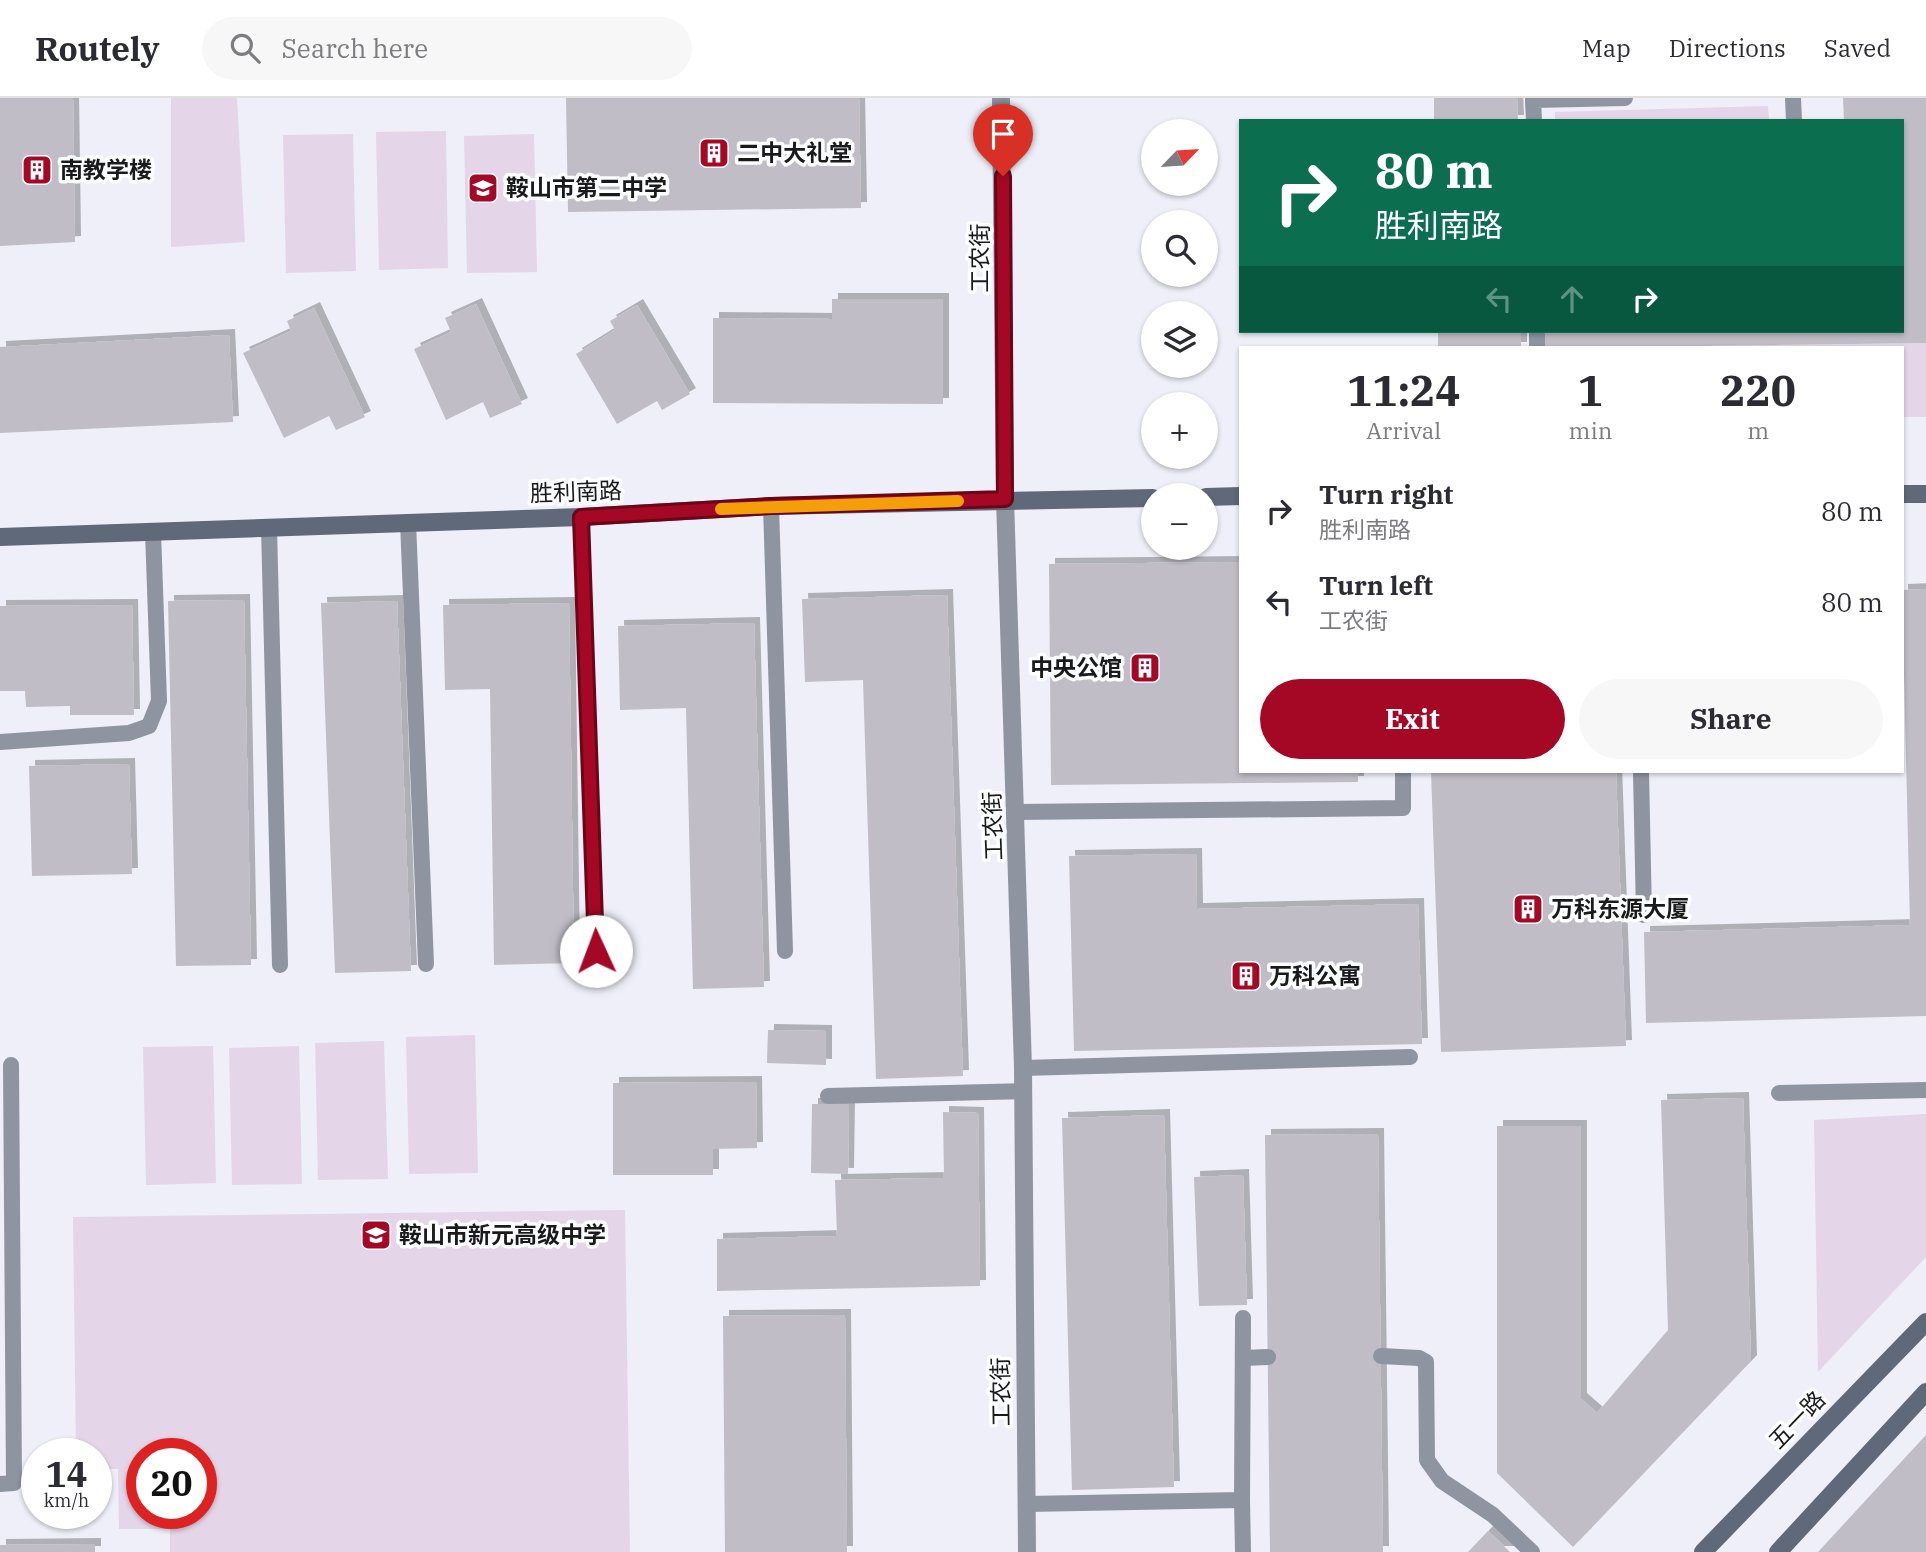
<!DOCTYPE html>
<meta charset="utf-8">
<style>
body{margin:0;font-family:"IBM Plex Serif","Noto Sans SC",serif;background:#f7f7f7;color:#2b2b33;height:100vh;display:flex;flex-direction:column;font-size:26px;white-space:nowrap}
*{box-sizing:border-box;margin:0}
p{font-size:23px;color:#7c7c81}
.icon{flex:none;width:38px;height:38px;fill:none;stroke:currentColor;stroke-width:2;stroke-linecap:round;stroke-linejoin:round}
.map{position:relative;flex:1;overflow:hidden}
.sheet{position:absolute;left:1239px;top:248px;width:665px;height:427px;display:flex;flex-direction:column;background:#fff;border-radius:0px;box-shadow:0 2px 5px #0004}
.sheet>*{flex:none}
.top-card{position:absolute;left:1239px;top:21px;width:665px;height:214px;border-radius:0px;box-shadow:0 2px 5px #0004;background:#0b6e4f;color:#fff;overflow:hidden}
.needle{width:46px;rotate:65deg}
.fabs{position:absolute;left:1141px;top:21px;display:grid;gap:14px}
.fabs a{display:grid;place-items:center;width:77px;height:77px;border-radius:50%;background:#fff;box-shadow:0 2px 5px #0004;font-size:35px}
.speed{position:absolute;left:21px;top:1340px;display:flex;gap:14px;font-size:35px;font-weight:700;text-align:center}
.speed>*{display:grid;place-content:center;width:91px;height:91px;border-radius:50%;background:#fff;box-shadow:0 2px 5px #0004;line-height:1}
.speed small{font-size:18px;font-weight:400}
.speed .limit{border:10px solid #d22;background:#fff;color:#111}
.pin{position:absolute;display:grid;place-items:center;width:60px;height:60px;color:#fff;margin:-72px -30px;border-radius:50% 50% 50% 0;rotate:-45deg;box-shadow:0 0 7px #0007}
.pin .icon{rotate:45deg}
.me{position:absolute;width:77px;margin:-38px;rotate:358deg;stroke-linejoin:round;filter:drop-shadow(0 0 5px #0008)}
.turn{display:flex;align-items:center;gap:24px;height:147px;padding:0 21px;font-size:32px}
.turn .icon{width:91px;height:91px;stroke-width:2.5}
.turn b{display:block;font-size:49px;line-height:60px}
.lanes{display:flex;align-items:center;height:66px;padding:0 21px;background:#0003;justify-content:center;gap:35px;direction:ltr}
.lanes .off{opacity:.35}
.eta{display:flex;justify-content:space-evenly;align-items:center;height:119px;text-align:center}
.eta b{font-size:42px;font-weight:700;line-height:49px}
.button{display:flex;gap:14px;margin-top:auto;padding:14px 21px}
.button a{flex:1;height:80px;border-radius:42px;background:#a40825;color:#fff;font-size:28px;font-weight:700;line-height:80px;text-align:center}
.button a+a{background:#f7f7f7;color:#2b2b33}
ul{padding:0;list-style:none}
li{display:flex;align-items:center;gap:21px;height:91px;padding:0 21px}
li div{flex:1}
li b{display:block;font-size:26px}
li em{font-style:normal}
header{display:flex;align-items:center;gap:42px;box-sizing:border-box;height:98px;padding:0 35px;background:#fff;border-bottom:2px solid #e1e1e2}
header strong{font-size:33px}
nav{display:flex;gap:38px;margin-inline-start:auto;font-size:24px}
.search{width:490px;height:63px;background:#f7f7f7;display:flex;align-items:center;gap:18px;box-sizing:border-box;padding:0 24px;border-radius:38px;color:#7c7c81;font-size:26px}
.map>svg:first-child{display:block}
.green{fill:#e5d5e8;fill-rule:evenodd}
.building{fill:#c0bdc6;filter:url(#shadow)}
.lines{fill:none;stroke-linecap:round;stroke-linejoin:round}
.service{stroke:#8e94a0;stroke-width:16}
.tertiary{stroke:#8e94a0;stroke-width:18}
.secondary{stroke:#606979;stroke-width:18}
.route-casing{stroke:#6b0518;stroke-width:18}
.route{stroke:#a40825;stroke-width:12}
.slow{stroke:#f59e0b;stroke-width:12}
.labels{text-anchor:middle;stroke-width:7;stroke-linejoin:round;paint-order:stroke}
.poi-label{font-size:23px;font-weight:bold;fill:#1a1a1d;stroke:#fcfdfe;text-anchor:start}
.street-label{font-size:23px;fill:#1a1a1d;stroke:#fcfdfe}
</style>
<header>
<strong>Routely</strong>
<div class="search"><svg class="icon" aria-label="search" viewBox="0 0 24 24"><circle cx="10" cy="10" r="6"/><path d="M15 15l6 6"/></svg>Search here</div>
<nav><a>Map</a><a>Directions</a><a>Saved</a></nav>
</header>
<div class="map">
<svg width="1926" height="1454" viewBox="0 0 1926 1454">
<defs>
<filter id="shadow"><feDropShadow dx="6" dy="-6" stdDeviation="0" flood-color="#0004"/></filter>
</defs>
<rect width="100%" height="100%" fill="#eeeff8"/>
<g class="green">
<path d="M171,0H237L245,144L171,149Z"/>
<path d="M1768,8L1769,23H1555V14Z"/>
<path d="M446,33L448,170L379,172L376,34Z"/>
<path d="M353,36L356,173L286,175L283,37Z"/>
<path d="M534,36L537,174L467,175L464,38Z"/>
<path d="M1926,245V319H1902V250H1579Z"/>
<path d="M475,937L478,1075L409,1076L406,939Z"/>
<path d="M384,943L388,1081L318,1082L315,945Z"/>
<path d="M213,948L216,1085L146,1087L143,949Z"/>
<path d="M299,948L302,1086L232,1087L229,950Z"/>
<path d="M1926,1016V1159L1818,1274L1814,1022Z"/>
<path d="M625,1112L630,1454H170V1431H119L118,1371H96V1356H76L73,1119ZM201,1356V1416H142V1356Z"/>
</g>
<g class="building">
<path d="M0,0H73L75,144L0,148Z"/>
<path d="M566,0H859L861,110L568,114Z"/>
<path d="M1434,0H1517L1518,23H1434Z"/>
<path d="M1843,0H1926V245L1545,250L1544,233H1902V23H1844Z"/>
<path d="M832,201H943V306L713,305V220L832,221Z"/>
<path d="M476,206L522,306L490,320L483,304L446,322L414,251L451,234L445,220Z"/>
<path d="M637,207L690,296L662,312L657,303L617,326L576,256L615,232L610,223Z"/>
<path d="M314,210L365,319L336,332L329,318L284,340L243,255L291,233L287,223Z"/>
<rect x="1438" y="233" width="83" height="17"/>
<path d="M229,237L233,324L0,335V249Z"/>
<path d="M1241,464V674H1358V684L1051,687L1049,466Z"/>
<path d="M1926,491V918L1646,925L1644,834L1910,827L1902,492Z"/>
<path d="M947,497L963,978L876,981L863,582L805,584L802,501Z"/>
<path d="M244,502L251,867L176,868L168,503Z"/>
<path d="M397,503L411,873L335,875L321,505Z"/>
<path d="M569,505L574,865L494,867L490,591L445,592L443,507Z"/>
<path d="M132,507L134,617H70V608L26,609L25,593H0V508Z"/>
<path d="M754,525L764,889L693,891L686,610L620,612L618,528Z"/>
<path d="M129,666L132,776L32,778L29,668Z"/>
<path d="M1431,674H1616L1626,948L1441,954Z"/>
<path d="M1196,756L1197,811L1418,806L1422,946L1074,953L1069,758Z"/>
<path d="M768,932L826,933V967L767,965Z"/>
<path d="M756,984L757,1050L713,1051V1077H613V985Z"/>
<path d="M1743,1000L1751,1263L1573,1449L1497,1375V1028H1581V1301L1597,1315L1668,1232L1661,1002Z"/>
<path d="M812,1006H849L848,1076L811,1075Z"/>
<path d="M943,1014L978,1015L980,1188L717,1193V1141L837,1138L835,1082L944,1080Z"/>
<path d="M1164,1017L1174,1389L1072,1392L1062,1020Z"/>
<path d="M1378,1036L1383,1454H1270L1265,1037Z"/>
<path d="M1243,1077L1247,1207L1199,1208L1194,1079Z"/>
<path d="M845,1217L847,1454H725L723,1218Z"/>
<path d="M1926,1337V1454H1818Z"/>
<path d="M1488,1433L1510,1454H1468Z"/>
<path d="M95,1446V1454H0V1447Z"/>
</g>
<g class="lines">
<g class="service">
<path d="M1793,0L1794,23"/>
<path d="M1534,23L1533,2L1625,0"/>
<path d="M1537,233V250"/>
<path d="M771,408L785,853"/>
<path d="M581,419L596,853"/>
<path d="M408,424L426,866"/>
<path d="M269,430L280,867"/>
<path d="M0,644L129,635L149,628L159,603L153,434"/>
<path d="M1641,674L1644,817"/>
<path d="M1017,714L1403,710V674"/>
<path d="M1023,970L1410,959"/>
<path d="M1779,995L1926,992"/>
<path d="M828,998L1023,993"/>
<path d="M1381,1258L1419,1260L1426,1264L1427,1362L1442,1383L1493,1417L1532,1454"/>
<path d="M1243,1260L1268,1259"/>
<path d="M0,1386L14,1385L11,967"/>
<path d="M1242,1402L1243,1454"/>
<path d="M1027,1406L1242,1402L1243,1220"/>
</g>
<path class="tertiary" d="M1001,0L1005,401L1023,970L1027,1454"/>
<g class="secondary">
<path d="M1902,396H1926"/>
<path d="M1206,399L1241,398"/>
<path d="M0,439L581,419L771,408L1153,400"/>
<path d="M1703,1454L1926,1224"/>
<path d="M1778,1454L1926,1294"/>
</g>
</g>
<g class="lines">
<g class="route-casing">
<path id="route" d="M596,853L581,419L771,408L1005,401L1003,78"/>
</g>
<use href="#route" class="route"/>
<path class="slow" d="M721,411L958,403"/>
</g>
<defs>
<g id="building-square" transform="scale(1.575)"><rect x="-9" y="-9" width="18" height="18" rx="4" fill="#a40825" stroke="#fcfdfe"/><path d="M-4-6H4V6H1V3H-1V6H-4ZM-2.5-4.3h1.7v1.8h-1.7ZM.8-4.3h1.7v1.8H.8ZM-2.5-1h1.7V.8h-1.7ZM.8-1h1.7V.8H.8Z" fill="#fff"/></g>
<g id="school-square" transform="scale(1.575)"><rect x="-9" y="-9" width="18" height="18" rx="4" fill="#a40825" stroke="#fcfdfe"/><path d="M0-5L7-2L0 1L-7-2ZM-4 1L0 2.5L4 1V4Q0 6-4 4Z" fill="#fff"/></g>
</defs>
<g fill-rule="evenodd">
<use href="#building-square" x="714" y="55"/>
<use href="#building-square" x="37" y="72"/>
<use href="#school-square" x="483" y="90"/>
<use href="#building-square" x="1145" y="570"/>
<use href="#building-square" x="1528" y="811"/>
<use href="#building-square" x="1246" y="878"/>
<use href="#school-square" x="376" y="1137"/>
</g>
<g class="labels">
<g class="poi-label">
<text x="737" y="63">二中大礼堂</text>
<text x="60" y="80">南教学楼</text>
<text x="506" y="98">鞍山市第二中学</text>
<text x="1122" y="578" text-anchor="end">中央公馆</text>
<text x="1551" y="819">万科东源大厦</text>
<text x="1269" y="886">万科公寓</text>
<text x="399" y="1145">鞍山市新元高级中学</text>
</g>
<g class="street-label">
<text transform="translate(980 160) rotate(-90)" y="8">工农街</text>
<text transform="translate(576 394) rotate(-2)" y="8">胜利南路</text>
<text transform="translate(993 728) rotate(-92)" y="8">工农街</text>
<text transform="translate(1001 1294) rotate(-91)" y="8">工农街</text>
<text transform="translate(1797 1322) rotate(-46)" y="8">五一路</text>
</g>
</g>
</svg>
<div class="fabs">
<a><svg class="needle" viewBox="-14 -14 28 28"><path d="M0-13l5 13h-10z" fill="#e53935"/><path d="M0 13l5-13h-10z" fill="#7c7c81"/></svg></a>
<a><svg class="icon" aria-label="search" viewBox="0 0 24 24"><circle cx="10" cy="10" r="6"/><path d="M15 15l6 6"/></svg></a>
<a><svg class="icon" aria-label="layers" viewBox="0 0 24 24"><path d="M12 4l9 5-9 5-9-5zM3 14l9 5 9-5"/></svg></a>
<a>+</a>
<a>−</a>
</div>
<div class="speed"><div>14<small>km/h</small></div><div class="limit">20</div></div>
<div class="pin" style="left:1003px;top:78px;background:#d93025"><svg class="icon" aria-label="arrive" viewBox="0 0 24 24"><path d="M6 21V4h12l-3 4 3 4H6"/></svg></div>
<svg class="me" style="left:596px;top:853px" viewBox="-20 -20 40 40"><circle r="19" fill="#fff"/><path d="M0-13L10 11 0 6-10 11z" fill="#a40825"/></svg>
<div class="top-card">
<div class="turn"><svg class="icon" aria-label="right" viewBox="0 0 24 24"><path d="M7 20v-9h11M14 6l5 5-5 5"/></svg><div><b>80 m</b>胜利南路</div></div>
<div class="lanes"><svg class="icon off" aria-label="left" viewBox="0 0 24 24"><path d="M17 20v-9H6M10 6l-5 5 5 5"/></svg><svg class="icon off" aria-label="ahead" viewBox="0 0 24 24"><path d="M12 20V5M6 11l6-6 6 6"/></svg><svg class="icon" aria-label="right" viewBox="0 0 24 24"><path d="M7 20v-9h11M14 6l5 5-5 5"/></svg></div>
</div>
<section class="sheet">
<div class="eta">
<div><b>11:24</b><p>Arrival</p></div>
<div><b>1</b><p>min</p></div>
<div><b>220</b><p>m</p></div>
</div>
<ul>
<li><svg class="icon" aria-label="right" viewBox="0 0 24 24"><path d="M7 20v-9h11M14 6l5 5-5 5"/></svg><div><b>Turn right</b><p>胜利南路</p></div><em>80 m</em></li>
<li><svg class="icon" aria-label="left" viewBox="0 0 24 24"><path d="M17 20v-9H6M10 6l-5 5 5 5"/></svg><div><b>Turn left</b><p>工农街</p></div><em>80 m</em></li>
</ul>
<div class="button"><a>Exit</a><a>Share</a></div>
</section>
</div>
